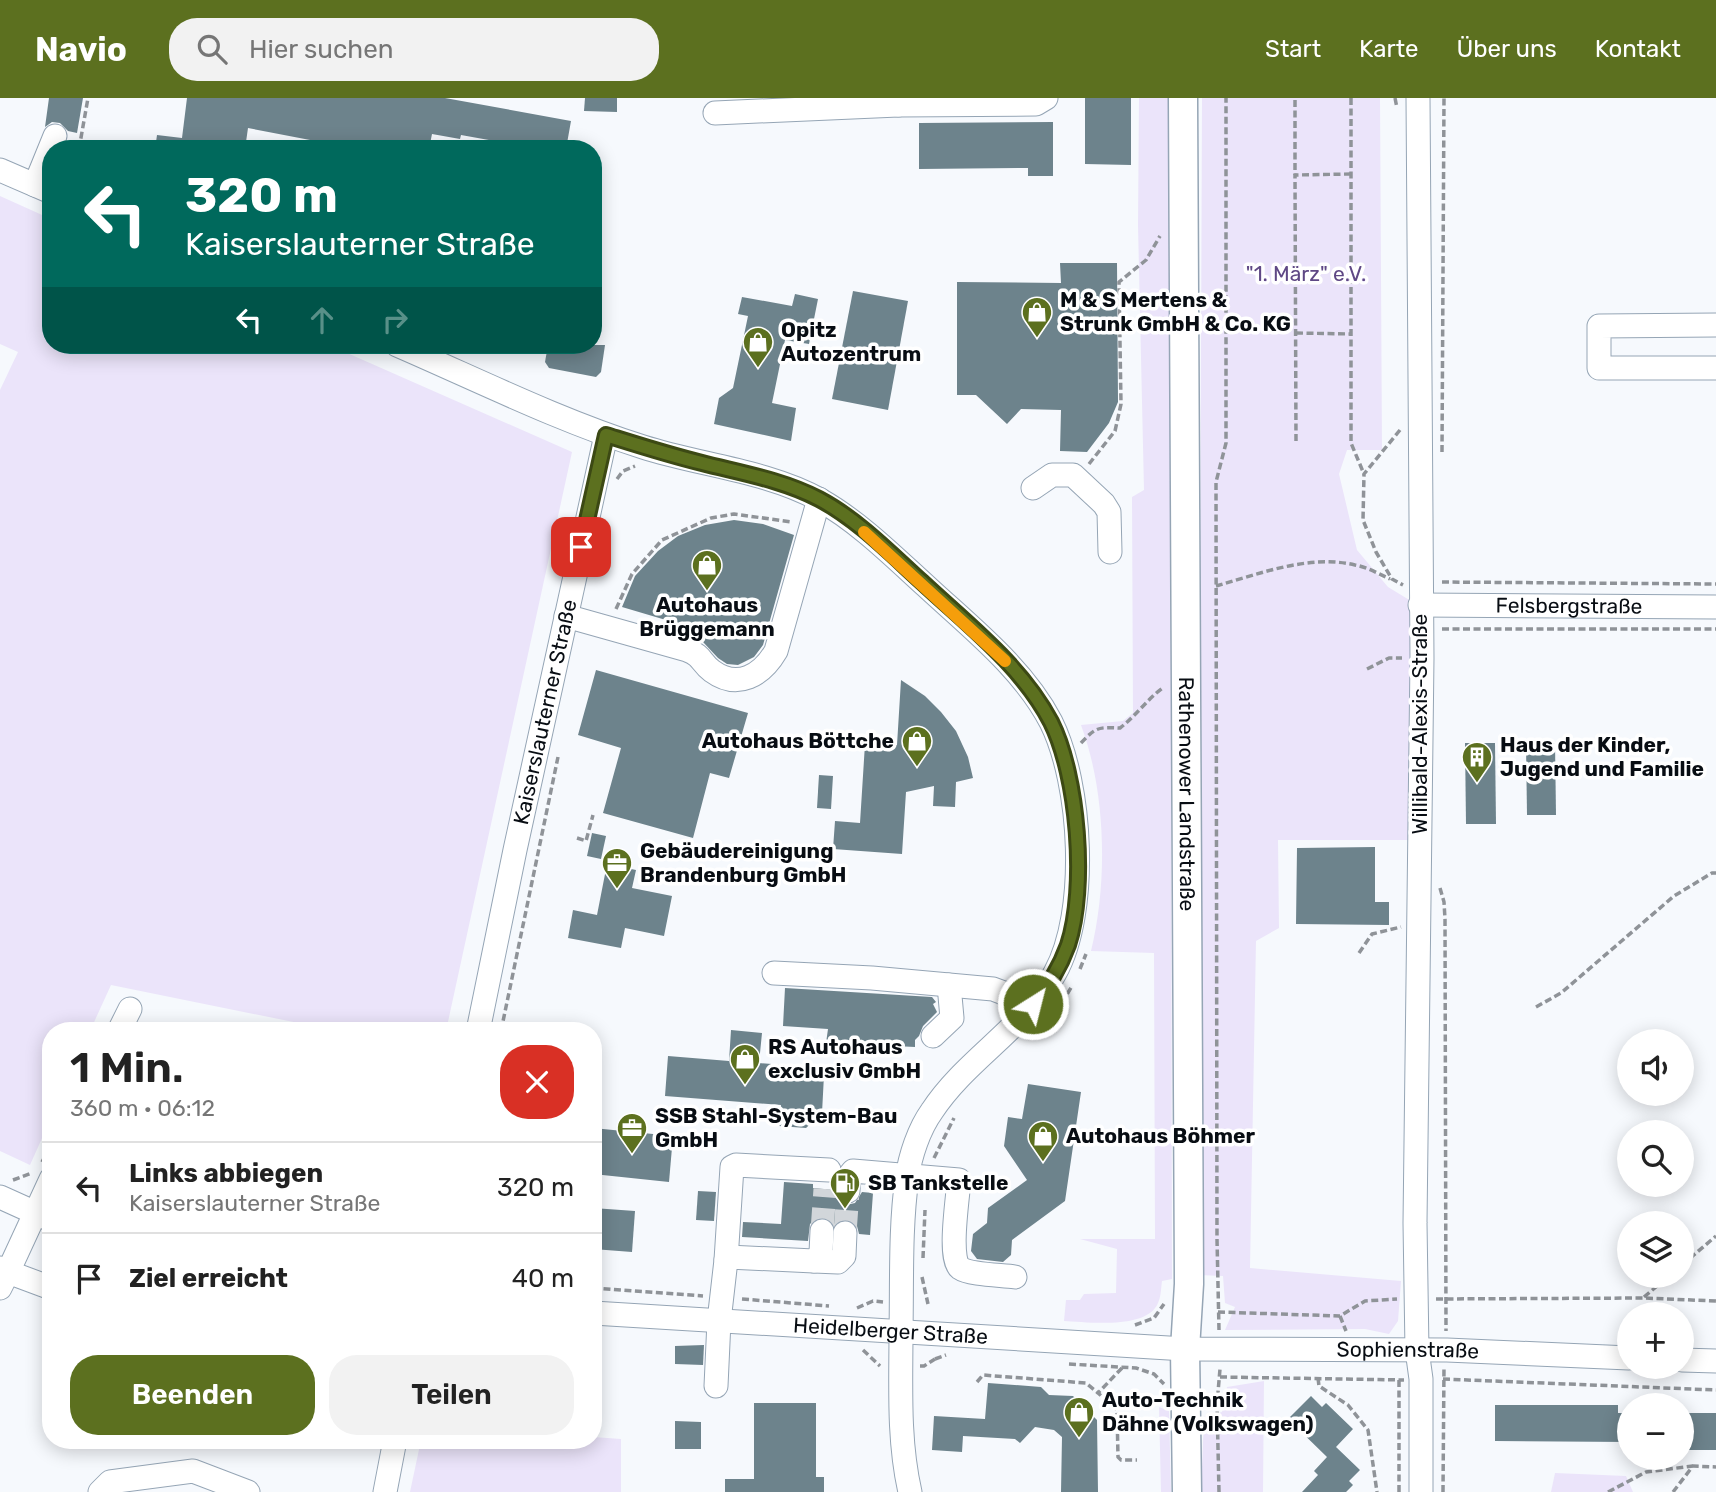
<!DOCTYPE html>
<html lang="de">
<meta charset="utf-8">
<style>
body{margin:0;font-family:Rubik,sans-serif;background:#f2f2f2;color:#222;height:100vh;display:flex;flex-direction:column;font-size:26px;white-space:nowrap}
*{box-sizing:border-box;margin:0}
p{font-size:23px;color:#767676}
.icon{flex:none;width:38px;height:38px;fill:none;stroke:currentColor;stroke-width:2;stroke-linecap:round;stroke-linejoin:round}
.map{position:relative;flex:1;overflow:hidden}
.panel{position:absolute;left:42px;top:924px;width:560px;height:427px;display:flex;flex-direction:column;background:#fff;border-radius:28px;box-shadow:0 4px 18px #0003}
.panel>*{flex:none}
.guide{position:absolute;left:42px;top:42px;width:560px;height:214px;border-radius:28px;box-shadow:0 4px 18px #0003;background:#00695c;color:#fff;overflow:hidden}
.controls{position:absolute;left:1617px;top:931px;display:grid;gap:14px}
.controls a{display:grid;place-items:center;width:77px;height:77px;border-radius:50%;background:#fff;box-shadow:0 4px 18px #0003;font-size:35px}
.pin{position:absolute;display:grid;place-items:center;width:60px;height:60px;color:#fff;margin:-30px;border-radius:14px;box-shadow:0 4px 10px #0006}
.me{position:absolute;width:77px;margin:-38px;rotate:36deg;stroke-linejoin:round;filter:drop-shadow(0 0 5px #0008)}
.turn{display:flex;align-items:center;gap:24px;height:147px;padding:0 28px;font-size:32px}
.turn .icon{width:91px;height:91px;stroke-width:2.5}
.turn b{display:block;font-size:49px;line-height:60px}
.lanes{display:flex;align-items:center;height:66px;padding:0 28px;background:#0003;justify-content:center;gap:35px;direction:ltr}
.lanes .off{opacity:.35}
.round{display:grid;place-items:center;flex:none;width:74px;height:74px;border-radius:28px;background:#f2f2f2}
.summary{display:flex;align-items:center;justify-content:space-between;height:119px;padding:0 28px}
h1{font-size:42px;font-weight:600;line-height:52px}
.primary-button{display:flex;gap:14px;margin-top:auto;padding:14px 28px}
.primary-button a{flex:1;height:80px;border-radius:28px;background:#5c701f;color:#fff;font-size:28px;font-weight:600;line-height:80px;text-align:center}
.primary-button a+a{background:#f2f2f2;color:#222}
ul{padding:0;list-style:none}
li{display:flex;align-items:center;gap:21px;height:91px;padding:0 28px;border-top:2px solid #e0e0e0}
li div{flex:1}
li b{display:block;font-size:26px}
li em{font-style:normal}
header{display:flex;align-items:center;gap:42px;box-sizing:border-box;height:98px;padding:0 35px;background:#5c701f;color:#fff}
header strong{font-size:33px}
nav{display:flex;gap:38px;margin-inline-start:auto;font-size:24px}
.search{width:490px;height:63px;background:#f2f2f2;display:flex;align-items:center;gap:18px;box-sizing:border-box;padding:0 24px;border-radius:28px;color:#767676;font-size:26px}
.map>svg:first-child{display:block}
.green{fill:#ebe4fa}
.building{fill:#6d838c}
.lines{fill:none;stroke-linecap:round;stroke-linejoin:round}
.minor-tunnel{stroke:#d2d6da;stroke-width:23;stroke-dasharray:23 11;stroke-linecap:butt}
.minor-casing{stroke:#95a5b5;stroke-width:25}
.major-casing{stroke:#95a5b5;stroke-width:31}
.path{stroke:#8f9398;stroke-width:3.5;stroke-dasharray:7 3.5;stroke-linecap:butt}
.minor{stroke:#fff;stroke-width:23}
.major{stroke:#fff;stroke-width:28}
.route-casing{stroke:#3c4914;stroke-width:18}
.route{stroke:#5c701f;stroke-width:12}
.slow{stroke:#f59e0b;stroke-width:12}
.labels{text-anchor:middle;stroke-width:7;stroke-linejoin:round;paint-order:stroke}
.park-label{font-size:21px;fill:#5f4885;stroke:#fff}
.poi-label{font-size:21px;font-weight:bold;fill:#080d13;stroke:#fff;text-anchor:start}
.street-label{font-size:21px;fill:#080d13;stroke:#fff}
</style>
<header>
<strong>Navio</strong>
<div class="search"><svg class="icon" aria-label="search" viewBox="0 0 24 24"><circle cx="10" cy="10" r="6"/><path d="M15 15l6 6"/></svg>Hier suchen</div>
<nav><a>Start</a><a>Karte</a><a>Über uns</a><a>Kontakt</a></nav>
</header>
<div class="map">
<svg width="1716" height="1394" viewBox="0 0 1716 1394">
<rect width="100%" height="100%" fill="#f6f9fd"/>
<g class="green">
<path d="M1139,0H1170L1172,1181L1162,1183C1161,1190 1161,1199 1158,1205C1147,1232 1087,1224 1064,1223L1066,1202H1080L1084,1196L1116,1195L1117,1151L1080,1141H1155L1154,855L1091,853C1108,784 1106,694 1081,627L1123,623L1133,615L1132,399L1144,392L1138,127Z"/>
<path d="M1202,0H1380L1382,352H1347L1339,376L1357,452L1388,489L1411,503L1408,742H1278L1279,830L1256,843L1250,1170L1401,1183L1398,1223L1389,1236L1365,1231L1225,1232L1235,1209L1225,1205L1223,1178L1198,1177L1194,844L1200,508Z"/>
<path d="M0,98L51,121V247H329L572,354L446,933H338L111,887L90,933H51V1020L30,1067L0,1053V292L18,254L0,246Z"/>
<path d="M1264,1283L1263,1394H1201L1204,1319L1222,1314L1227,1289Z"/>
<path d="M1159,1309L1169,1313L1171,1394H1161Z"/>
<path d="M593,1339L621,1341V1394H410L421,1342H593Z"/>
<path d="M1555,1375L1626,1378L1633,1394H1551Z"/>
</g>
<g class="building">
<path d="M49,0H83L77,35L68,33L60,25L52,24L45,29Z"/>
<path d="M187,0H445L571,23L566,51H539L514,46L513,51H499L500,44L461,37L460,41L432,36L429,51H357L248,30L245,51H155L157,37L182,40Z"/>
<path d="M585,0H617V14L584,13Z"/>
<path d="M1085,0H1131V67L1085,66Z"/>
<path d="M1053,24V78H1028V70L919,71V25Z"/>
<path d="M1060,165H1117L1118,304L1109,325L1087,354L1060,353L1061,312L1021,311L1007,326L976,297H957V184L1061,185Z"/>
<path d="M853,193L908,203L888,312L832,301Z"/>
<path d="M795,196L818,201L809,246L785,242L772,305L796,310L791,343L714,326L719,300L733,290L748,218L738,216L742,199L792,208Z"/>
<path d="M548,247H605L601,274L596,279L549,270L545,264Z"/>
<path d="M734,422L763,426L794,437L763,547L754,559L738,567L727,566L718,560L703,544V533L622,509L635,478L658,453L678,438L705,427Z"/>
<path d="M596,572L748,615L729,680L710,675L693,740L603,715L621,650L578,637Z"/>
<path d="M901,582L925,598L941,614L956,633L968,659L973,680L956,684L955,709L933,708L934,688L906,694L902,756L833,751L835,723L860,725L865,646L897,647Z"/>
<path d="M1465,645H1495L1496,726H1466Z"/>
<path d="M1555,645L1556,717H1527L1526,646Z"/>
<path d="M819,677L833,678L831,711L817,710Z"/>
<path d="M592,735L606,738L601,761L587,758Z"/>
<path d="M1375,749V804H1389V827L1296,826L1297,750Z"/>
<path d="M607,766L636,772L632,790L672,798L664,838L625,830L621,850L568,840L573,812L597,817Z"/>
<path d="M785,890L932,899L936,904L933,906L937,914L923,928L919,938L915,942V949L875,947V949L826,945L828,931L783,928Z"/>
<path d="M731,932L762,935L759,965L785,967V974L824,977L822,1015L806,1030L779,1028L781,1007L665,998L668,958L729,963Z"/>
<path d="M1028,986L1081,994L1065,1103L1012,1142L1011,1157L1003,1164L977,1161L971,1153L973,1136L987,1125L988,1110L1027,1082L1004,1048L1008,1019L1022,1021Z"/>
<path d="M593,1030L673,1038L669,1084L593,1076Z"/>
<path d="M784,1084L813,1086V1090L834,1092L836,1100L846,1107L855,1105L862,1094L873,1095L870,1137L859,1136L857,1128L852,1123L845,1121L834,1126L829,1121L822,1119L815,1121L810,1126L808,1143L742,1139L743,1124L781,1126Z"/>
<path d="M698,1093L716,1094L714,1123L696,1122Z"/>
<path d="M593,1110L635,1113L632,1154L593,1151Z"/>
<path d="M704,1247L703,1267L675,1266V1248Z"/>
<path d="M988,1285L1041,1289L1049,1297L1073,1298L1097,1322L1098,1394H1061L1062,1339L1054,1332L1035,1329L1020,1345L1015,1341L963,1338L962,1354L932,1352L934,1318L985,1321Z"/>
<path d="M1311,1298L1322,1309L1326,1305L1353,1331L1336,1349L1360,1372L1349,1383L1353,1387L1346,1394H1302L1318,1377L1314,1373L1327,1359L1288,1321Z"/>
<path d="M754,1305H816V1379H824V1394H725V1381H754Z"/>
<path d="M1495,1307H1618V1315H1629V1344L1495,1343Z"/>
<rect x="1682" y="1315" width="34" height="37"/>
<path d="M675,1323L701,1324V1351H675Z"/>
</g>
<g class="lines">
<g class="minor-tunnel">
<path d="M822,1133L825,1091"/>
<path d="M845,1135L848,1093"/>
</g>
<g class="minor-casing">
<g id="minor">
<path d="M897,0L898,7L1036,6L1046,0"/>
<path d="M1418,0L1422,560L1415,1125L1417,1252L1421,1281V1394"/>
<path d="M715,15L898,7"/>
<path d="M0,72L51,94"/>
<path d="M35,87L55,38"/>
<path d="M1716,227L1599,228V270H1716"/>
<path d="M397,247C478,282 558,322 643,349C699,367 768,373 820,402C859,424 893,458 926,488C970,529 1023,570 1051,624C1082,686 1089,814 1055,875C1025,930 966,961 932,1013C919,1031 910,1058 907,1080C900,1130 902,1183 901,1233C901,1286 898,1342 910,1394"/>
<path d="M1033,390L1052,377H1073L1104,406L1109,414L1110,454"/>
<path id="s1" d="M1420,507L1716,509"/>
<path d="M566,518L687,552C703,558 700,564 712,573C738,592 762,577 776,553L819,401"/>
<path d="M774,875L872,880L993,891L1033,906"/>
<path d="M119,933L130,911"/>
<path id="s2" d="M478,933L515,752L606,337"/>
<path d="M933,938L952,920L949,887"/>
<path d="M848,1093L849,1078L853,1073L959,1082C958,1099 948,1161 960,1170C970,1177 1002,1177 1015,1179"/>
<path d="M0,1099L51,1122"/>
<path d="M726,1162L732,1069L736,1067L829,1072"/>
<path d="M814,1163L838,1164L844,1158L845,1135"/>
<path d="M0,1170L8,1174L51,1081"/>
<path d="M0,1190L8,1174L51,1190"/>
<path id="s3" d="M593,1215L1185,1251L1447,1252L1629,1260"/>
<path d="M1682,1262L1716,1263"/>
<path d="M716,1288L719,1223L726,1162L728,1159L814,1163L821,1155L822,1133"/>
<path d="M100,1394L110,1384L193,1373L248,1394"/>
<path d="M385,1394L395,1342"/>
</g>
</g>
<g class="major-casing">
<g id="major">
<path id="s4" d="M1183,0L1189,1186L1185,1251L1187,1394"/>
</g>
</g>
<g class="path">
<path d="M1351,0V345L1364,376"/>
<path d="M1395,0L1397,10"/>
<path d="M1295,2V77"/>
<path d="M79,51L88,0"/>
<path d="M1296,235L1352,236"/>
<path d="M366,247L380,253"/>
<path d="M1400,332L1364,376L1363,422L1376,454L1392,481L1403,487"/>
<path d="M1296,343L1295,77L1351,76"/>
<path d="M1442,354L1444,0"/>
<path d="M1089,366L1115,333L1121,306L1119,184L1146,162L1160,138"/>
<path d="M617,381L623,373L635,368"/>
<path d="M1442,484L1716,486"/>
<path d="M1216,488C1259,476 1309,456 1355,467C1367,469 1379,476 1390,481"/>
<path d="M616,511L632,476L662,442L711,420L734,416L792,424"/>
<path d="M1442,531H1716"/>
<path d="M1367,571L1389,560H1402"/>
<path d="M1081,645C1096,629 1098,629 1120,630C1137,617 1147,601 1164,589"/>
<path d="M577,740L586,743L593,717"/>
<path d="M1440,790L1444,804L1445,821L1446,1233"/>
<path d="M1359,855L1372,836L1401,829"/>
<path d="M1080,871L1086,856"/>
<path d="M1536,909L1561,895L1674,798L1712,775H1716"/>
<path d="M1042,929L1056,915L1072,888"/>
<path d="M501,933L558,659"/>
<path d="M934,1060L954,1020"/>
<path d="M42,1064L51,1047"/>
<path d="M13,1082L32,1075"/>
<path d="M923,1160L925,1112"/>
<path d="M1682,1167L1716,1138"/>
<path d="M922,1179L928,1206"/>
<path d="M593,1190L703,1198"/>
<path d="M1644,1199L1669,1178"/>
<path d="M742,1201L829,1208"/>
<path d="M1436,1201L1643,1200L1716,1203"/>
<path d="M857,1210L873,1203L883,1204"/>
<path d="M1218,1214L1340,1218L1365,1203L1397,1201"/>
<path d="M1340,1218L1346,1233"/>
<path d="M1135,1227L1154,1220L1164,1206"/>
<path d="M1219,1232L1217,1141L1216,384L1226,345V0"/>
<path d="M863,1252L880,1268"/>
<path d="M935,1261L946,1257"/>
<path d="M1069,1266L1136,1270L1154,1276L1164,1286"/>
<path d="M920,1268H924L935,1261"/>
<path d="M1122,1270L1098,1295L1117,1312L1118,1359L1121,1362H1137"/>
<path d="M1220,1279L1404,1282"/>
<path d="M1318,1280L1319,1288L1348,1307L1368,1332L1377,1394"/>
<path d="M1443,1281L1716,1292"/>
<path d="M977,1284L983,1277L1086,1285L1098,1295"/>
<path d="M1219,1394L1217,1306L1220,1271"/>
<path d="M1399,1394V1282"/>
<path d="M1443,1394L1444,1269"/>
<path d="M1608,1394L1646,1374L1693,1368"/>
<path d="M1673,1394L1693,1368L1716,1369"/>
</g>
<use href="#minor" class="minor"/>
<use href="#major" class="major"/>
</g>
<g class="lines">
<g class="route-casing">
<path id="route" d="M581,449L606,337C638,347 669,357 702,365C741,375 783,382 819,401C857,421 890,455 922,484C967,526 1022,568 1051,624C1078,678 1087,789 1068,847C1060,869 1048,889 1033,906"/>
</g>
<use href="#route" class="route"/>
<path class="slow" d="M864,434L1005,563"/>
</g>
<defs>
<g id="shop-pin" transform="scale(1.575)"><path d="M0 17L-7.5 6A9.5 9.5 0 1 1 7.5 6Z" fill="#5c701f" stroke="#fff"/><path d="M-5-2.5h2.3a2.7 3.5 0 0 1 5.4 0H5L5.5 6h-11ZM-1.5-2.5h3a1.5 2.3 0 0 0-3 0Z" fill="#fff"/></g>
<g id="building-pin" transform="scale(1.575)"><path d="M0 17L-7.5 6A9.5 9.5 0 1 1 7.5 6Z" fill="#5c701f" stroke="#fff"/><path d="M-4-6H4V6H1V3H-1V6H-4ZM-2.5-4.3h1.7v1.8h-1.7ZM.8-4.3h1.7v1.8H.8ZM-2.5-1h1.7V.8h-1.7ZM.8-1h1.7V.8H.8Z" fill="#fff"/></g>
<g id="office-pin" transform="scale(1.575)"><path d="M0 17L-7.5 6A9.5 9.5 0 1 1 7.5 6Z" fill="#5c701f" stroke="#fff"/><path d="M-6-3h4V-5.5h4V-3h4V5H-6ZM-1-4.5V-3h2v-1.5ZM-6 0V1H6V0Z" fill="#fff"/></g>
<g id="fuel-pin" transform="scale(1.575)"><path d="M0 17L-7.5 6A9.5 9.5 0 1 1 7.5 6Z" fill="#5c701f" stroke="#fff"/><path d="M-5.5-6h7V0h2V4h1.3V-2.5L3-4.5l.8-.8L6-3V5H2.5V1h-1V6h-7ZM-4.2-4.7v3.2H.2V-4.7Z" fill="#fff"/></g>
</defs>
<g fill-rule="evenodd">
<use href="#shop-pin" x="1037" y="214"/>
<use href="#shop-pin" x="758" y="244"/>
<use href="#shop-pin" x="707" y="467"/>
<use href="#shop-pin" x="917" y="643"/>
<use href="#building-pin" x="1477" y="659"/>
<use href="#office-pin" x="617" y="765"/>
<use href="#shop-pin" x="745" y="961"/>
<use href="#office-pin" x="632" y="1030"/>
<use href="#shop-pin" x="1043" y="1038"/>
<use href="#fuel-pin" x="845" y="1085"/>
<use href="#shop-pin" x="1079" y="1314"/>
</g>
<g class="labels">
<g class="park-label">
<text x="1306" y="183">"1. März" e.V.</text>
</g>
<g class="poi-label">
<text x="1060" y="209">M &amp; S Mertens &amp;<tspan x="1060" dy="24">Strunk GmbH &amp; Co. KG</tspan></text>
<text x="781" y="239">Opitz<tspan x="781" dy="24">Autozentrum</tspan></text>
<text x="707" y="514" text-anchor="middle">Autohaus<tspan x="707" dy="24">Brüggemann</tspan></text>
<text x="894" y="650" text-anchor="end">Autohaus Böttche</text>
<text x="1500" y="654">Haus der Kinder,<tspan x="1500" dy="24">Jugend und Familie</tspan></text>
<text x="640" y="760">Gebäudereinigung<tspan x="640" dy="24">Brandenburg GmbH</tspan></text>
<text x="768" y="956">RS Autohaus<tspan x="768" dy="24">exclusiv GmbH</tspan></text>
<text x="655" y="1025">SSB Stahl-System-Bau<tspan x="655" dy="24">GmbH</tspan></text>
<text x="1066" y="1045">Autohaus Böhmer</text>
<text x="868" y="1092">SB Tankstelle</text>
<text x="1102" y="1309">Auto-Technik<tspan x="1102" dy="24">Dähne (Volkswagen)</tspan></text>
</g>
<g class="street-label">
<text dy="7" stroke="none"><textPath href="#s1" startOffset="149">Felsbergstraße</textPath></text>
<text dy="7" stroke="none"><textPath href="#s2" startOffset="326">Kaiserslauterner Straße</textPath></text>
<text transform="translate(1420 626) rotate(-90)" y="7">Willibald-Alexis-Straße</text>
<text dy="7" stroke="none"><textPath href="#s4" startOffset="696">Rathenower Landstraße</textPath></text>
<text dy="7" stroke="none"><textPath href="#s3" startOffset="298">Heidelberger Straße</textPath></text>
<text dy="7" stroke="none"><textPath href="#s3" startOffset="816">Sophienstraße</textPath></text>
</g>
</g>
</svg>
<div class="controls">
<a><svg class="icon" aria-label="sound" viewBox="0 0 24 24"><path d="M4 9h4l5-4v14l-5-4H4zM17 9q2 3 0 6"/></svg></a>
<a><svg class="icon" aria-label="search" viewBox="0 0 24 24"><circle cx="10" cy="10" r="6"/><path d="M15 15l6 6"/></svg></a>
<a><svg class="icon" aria-label="layers" viewBox="0 0 24 24"><path d="M12 4l9 5-9 5-9-5zM3 14l9 5 9-5"/></svg></a>
<a>+</a>
<a>−</a>
</div>
<div class="pin" style="left:581px;top:449px;background:#d93025"><svg class="icon" aria-label="arrive" viewBox="0 0 24 24"><path d="M6 21V4h12l-3 4 3 4H6"/></svg></div>
<svg class="me" style="left:1033px;top:906px" viewBox="-20 -20 40 40"><circle r="17" fill="#5c701f" stroke="#fff" stroke-width="3"/><path d="M0-11L8 9 0 5-8 9z" fill="#fff"/></svg>
<div class="guide">
<div class="turn"><svg class="icon" aria-label="left" viewBox="0 0 24 24"><path d="M17 20v-9H6M10 6l-5 5 5 5"/></svg><div><b>320 m</b>Kaiserslauterner Straße</div></div>
<div class="lanes"><svg class="icon" aria-label="left" viewBox="0 0 24 24"><path d="M17 20v-9H6M10 6l-5 5 5 5"/></svg><svg class="icon off" aria-label="ahead" viewBox="0 0 24 24"><path d="M12 20V5M6 11l6-6 6 6"/></svg><svg class="icon off" aria-label="right" viewBox="0 0 24 24"><path d="M7 20v-9h11M14 6l5 5-5 5"/></svg></div>
</div>
<section class="panel">
<div class="summary"><div><h1>1 Min.</h1><p>360 m · 06:12</p></div><a class="round" style="background:#d93025;color:#fff"><svg class="icon" aria-label="close" viewBox="0 0 24 24"><path d="M6 6l12 12M18 6L6 18"/></svg></a></div>
<ul>
<li><svg class="icon" aria-label="left" viewBox="0 0 24 24"><path d="M17 20v-9H6M10 6l-5 5 5 5"/></svg><div><b>Links abbiegen</b><p>Kaiserslauterner Straße</p></div><em>320 m</em></li>
<li><svg class="icon" aria-label="arrive" viewBox="0 0 24 24"><path d="M6 21V4h12l-3 4 3 4H6"/></svg><div><b>Ziel erreicht</b></div><em>40 m</em></li>
</ul>
<div class="primary-button"><a>Beenden</a><a>Teilen</a></div>
</section>
</div>
